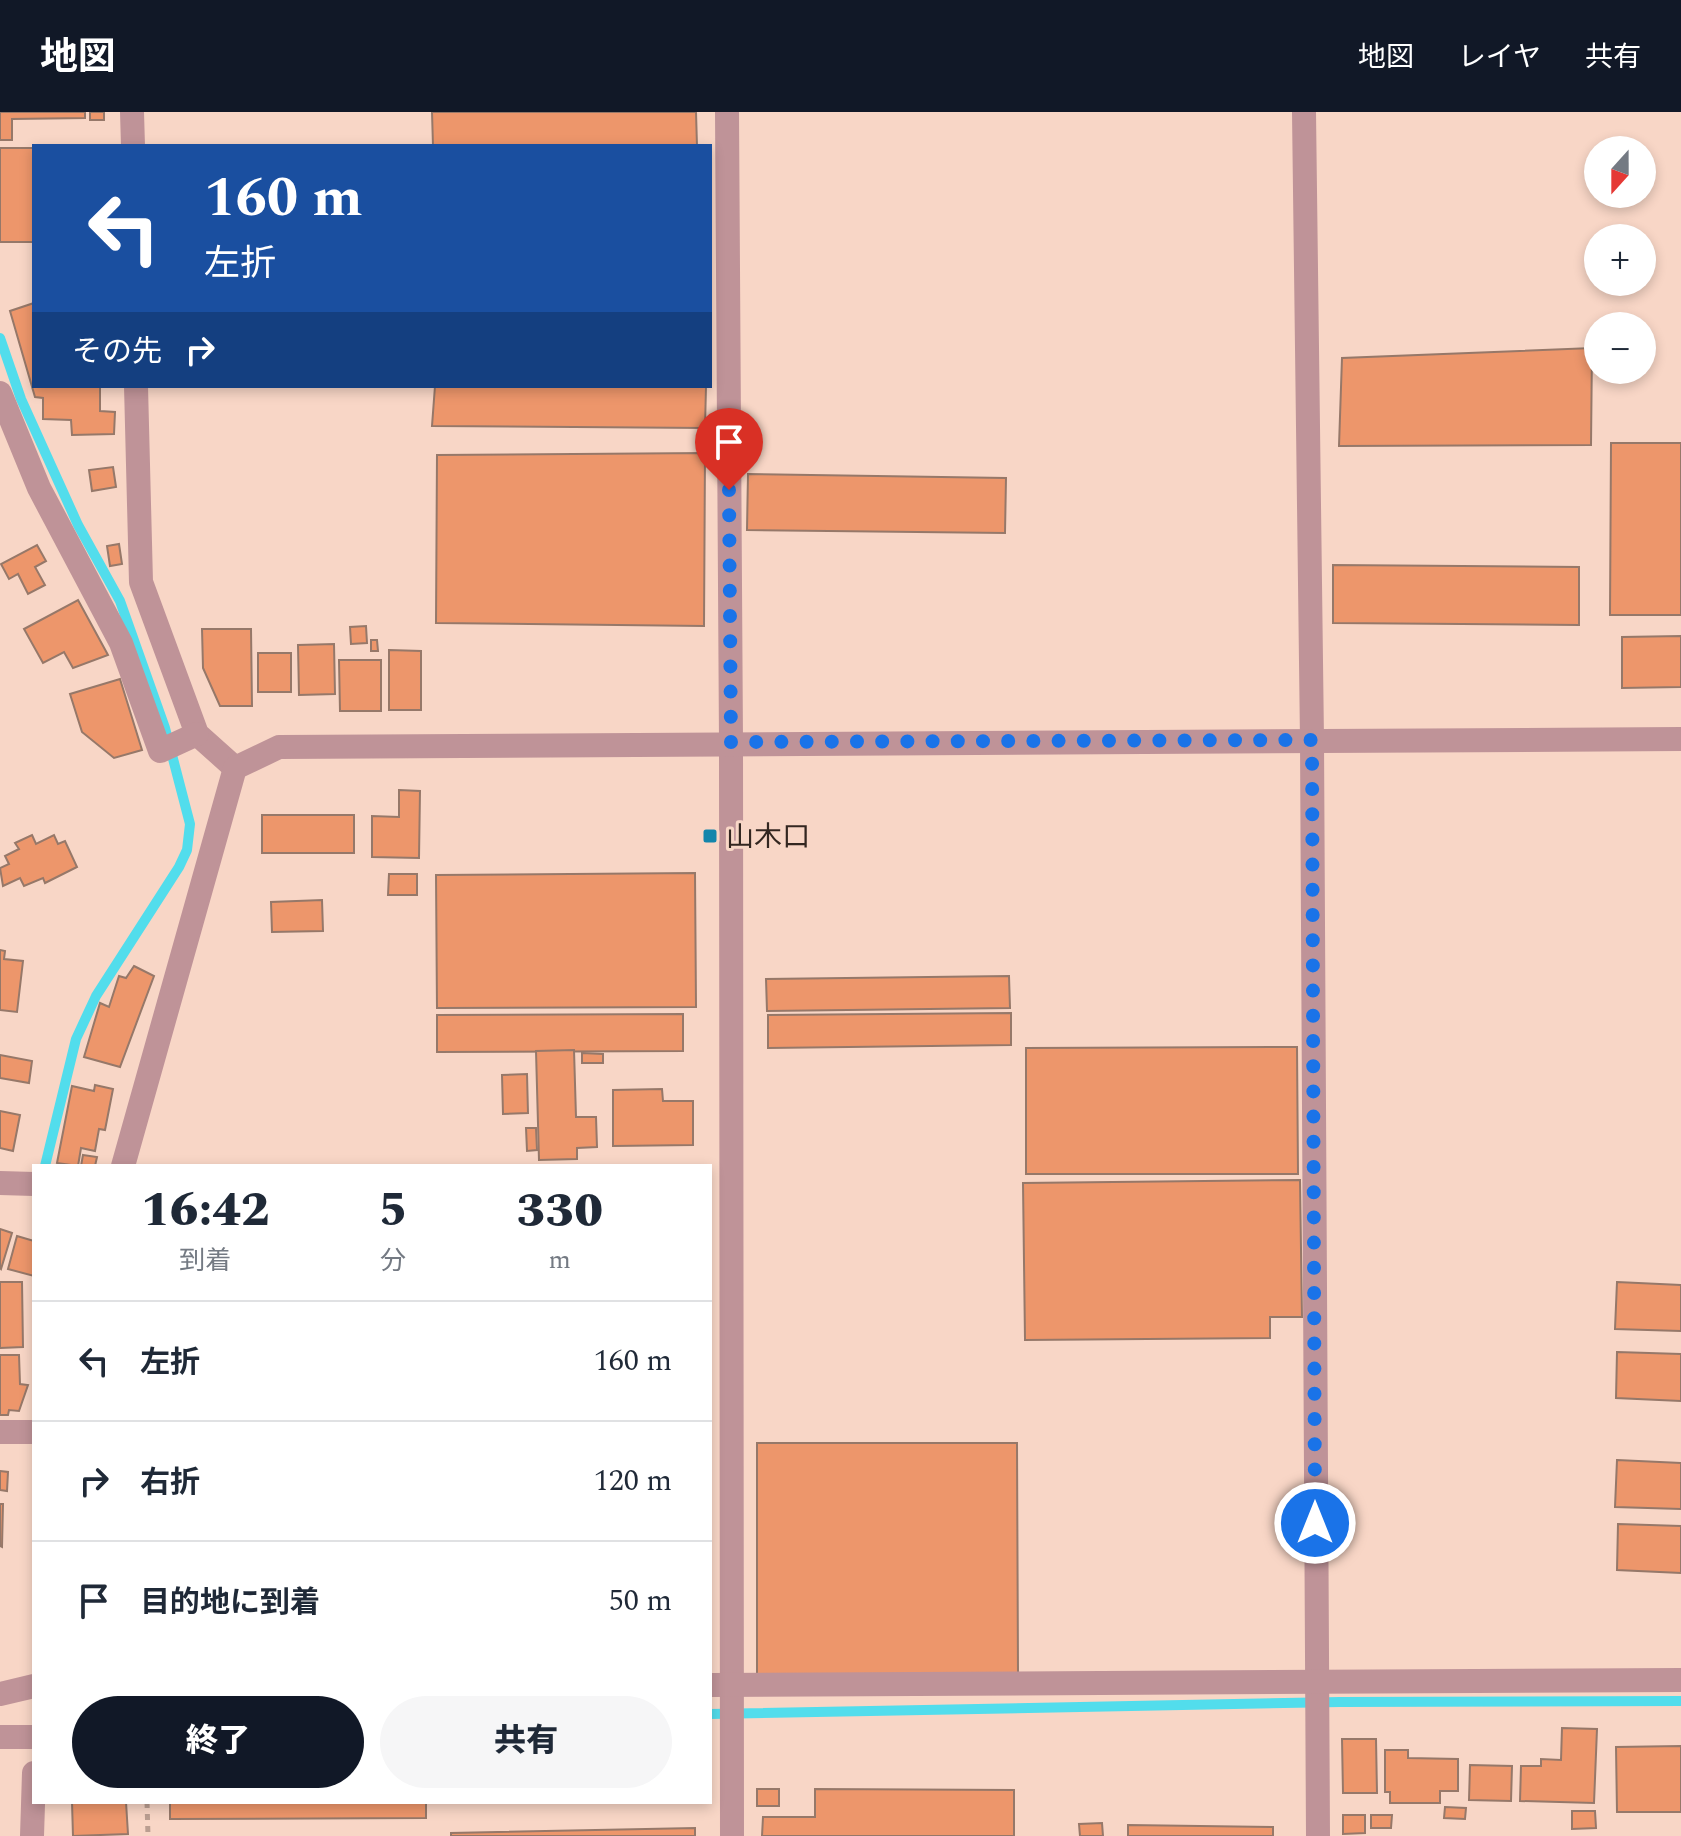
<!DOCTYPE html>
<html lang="ja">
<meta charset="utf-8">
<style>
body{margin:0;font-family:Spectral,"Noto Sans JP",serif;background:#f6f6f7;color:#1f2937;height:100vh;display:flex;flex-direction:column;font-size:30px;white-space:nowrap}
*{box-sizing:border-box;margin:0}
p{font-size:26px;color:#747a83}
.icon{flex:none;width:44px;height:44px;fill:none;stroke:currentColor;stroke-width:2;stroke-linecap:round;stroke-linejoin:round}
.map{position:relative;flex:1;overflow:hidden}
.side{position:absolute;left:32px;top:1052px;width:680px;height:640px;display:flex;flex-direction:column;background:#fff;border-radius:0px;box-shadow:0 4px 12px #0003}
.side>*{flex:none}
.hud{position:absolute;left:32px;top:32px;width:680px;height:244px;border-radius:0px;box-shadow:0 4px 12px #0003;background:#1a4fa0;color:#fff;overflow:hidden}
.needle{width:52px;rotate:201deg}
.controls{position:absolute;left:1584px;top:24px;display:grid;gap:16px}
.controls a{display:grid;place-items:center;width:72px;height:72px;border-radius:50%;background:#fff;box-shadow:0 4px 12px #0003;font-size:40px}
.pin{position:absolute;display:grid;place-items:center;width:68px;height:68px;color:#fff;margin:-82px -34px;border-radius:50% 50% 50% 0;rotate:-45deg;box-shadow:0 0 8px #0007}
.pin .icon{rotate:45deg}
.me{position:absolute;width:88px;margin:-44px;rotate:0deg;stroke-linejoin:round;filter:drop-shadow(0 0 6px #0008)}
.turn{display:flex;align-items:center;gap:28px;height:168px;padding:0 40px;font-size:36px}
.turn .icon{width:104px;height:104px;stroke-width:2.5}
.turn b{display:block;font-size:56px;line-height:68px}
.then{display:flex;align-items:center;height:76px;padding:0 40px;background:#0003;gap:16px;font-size:30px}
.eta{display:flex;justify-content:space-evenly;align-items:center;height:136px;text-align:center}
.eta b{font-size:48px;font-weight:800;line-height:56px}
.cta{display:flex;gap:16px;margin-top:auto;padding:16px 40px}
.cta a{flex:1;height:92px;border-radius:48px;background:#111827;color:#fff;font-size:32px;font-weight:800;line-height:92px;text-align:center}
.cta a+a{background:#f6f6f7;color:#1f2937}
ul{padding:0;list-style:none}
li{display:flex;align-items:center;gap:24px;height:120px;padding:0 40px;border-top:2px solid #e0e1e3}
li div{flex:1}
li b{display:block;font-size:30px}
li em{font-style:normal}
header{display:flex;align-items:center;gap:48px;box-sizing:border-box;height:112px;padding:0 40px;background:#111827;color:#fff}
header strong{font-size:38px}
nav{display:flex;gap:44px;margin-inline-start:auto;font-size:28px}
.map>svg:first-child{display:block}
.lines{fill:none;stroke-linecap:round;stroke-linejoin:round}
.stream{stroke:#52ddec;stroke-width:10}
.building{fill:#ed966b;stroke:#967869;stroke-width:2}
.path{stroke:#ba9e91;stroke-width:5;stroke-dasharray:6 6;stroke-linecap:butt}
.minor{stroke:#bf9398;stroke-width:24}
.route{stroke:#1a73e8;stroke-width:14;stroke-dasharray:0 25.2}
.poi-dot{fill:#1385ab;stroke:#f8d6c6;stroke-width:3}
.labels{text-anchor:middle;stroke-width:6;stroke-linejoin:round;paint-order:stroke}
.poi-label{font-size:28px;fill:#332620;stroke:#f8d6c6;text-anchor:start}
</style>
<header>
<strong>地図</strong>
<nav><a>地図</a><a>レイヤ</a><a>共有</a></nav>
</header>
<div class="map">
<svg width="1681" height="1724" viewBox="0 0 1681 1724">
<rect width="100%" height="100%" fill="#f8d6c6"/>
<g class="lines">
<g class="stream">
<path d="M0,226L21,287L78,413L120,489L165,616L190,712L187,738L179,755L96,884L76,927L45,1054"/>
<path d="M710,1602L1340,1590L1681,1589"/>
</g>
</g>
<g class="building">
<path d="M0,0H85V6L12,7V28H0Z"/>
<rect x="90" y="0" width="14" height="8"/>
<path d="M432,0H696L697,34H433Z"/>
<rect x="0" y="36" width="34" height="94"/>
<path d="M34,191V274H100V299L115,300L114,322L72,323L71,308L43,307V286L35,285L10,199Z"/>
<path d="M1592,236L1591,333L1339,334L1342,246Z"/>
<path d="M435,274H706L705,316L432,314Z"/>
<path d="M1611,331H1681V503H1610Z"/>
<path d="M705,341L704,514L436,511L437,343Z"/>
<path d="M113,355L116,375L92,379L89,358Z"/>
<path d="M748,362L1006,366L1005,421L747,418Z"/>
<path d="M119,432L122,452L110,454L107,434Z"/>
<path d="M37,433L46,449L35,455L45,473L28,482L18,462L9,467L1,452Z"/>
<path d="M1333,453L1579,455V513L1333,511Z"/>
<path d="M78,488L108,543L73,556L64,540L43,551L24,517Z"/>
<path d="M366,514L367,531L351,532L350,515Z"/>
<path d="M202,517H251L252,594H220L203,556Z"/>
<path d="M1681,524V575L1622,576V525Z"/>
<path d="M371,528H377L378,539H371Z"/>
<path d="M334,532L335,582L299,583L298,533Z"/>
<path d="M389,538L421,539V598H389Z"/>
<rect x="258" y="541" width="33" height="39"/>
<path d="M339,548H381V599H340Z"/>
<path d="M120,567L142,638L114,646L82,620L70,582Z"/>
<path d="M399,678L420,679L419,746L372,745V704L399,705Z"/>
<rect x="262" y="703" width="92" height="38"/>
<path d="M32,723L36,732L54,723L58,732L65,729L77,755L45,771L43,766L24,774L20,766L3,774L0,756L9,752L5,744L19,737L15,731Z"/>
<path d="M695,761L696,895L437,896L436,763Z"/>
<path d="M389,762H417V783H388Z"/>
<path d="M322,788L323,819L272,820L271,790Z"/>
<path d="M0,838L5,839L4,847L23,849L17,900L0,898Z"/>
<path d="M134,854L154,864L120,955L84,945L100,891L109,895L119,864L126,866Z"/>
<path d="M1009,864L1010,896L767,899L766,867Z"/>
<path d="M1011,901V933L768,936V903Z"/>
<path d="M683,902V939L437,940V903Z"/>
<path d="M1297,935L1298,1062H1026V936Z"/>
<path d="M574,938L576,1005H596L597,1035L577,1036V1047L539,1048L536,939Z"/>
<path d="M582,941L603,942V951H582Z"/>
<path d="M0,943L32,949L29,971L0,966Z"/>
<path d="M527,962L528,1001L503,1002L502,963Z"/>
<path d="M95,973L113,977L105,1018L99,1017L95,1039L81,1036L78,1054L57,1051L72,974L94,979Z"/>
<path d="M662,977L663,989H693V1033L613,1034V978Z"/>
<path d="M0,999L20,1003L13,1039L0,1036Z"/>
<path d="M526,1016H536L537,1038L527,1039Z"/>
<path d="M83,1043L97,1045L95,1054H81Z"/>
<path d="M1300,1068L1302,1205H1270V1226L1025,1228L1023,1071Z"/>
<path d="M0,1117L12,1121L1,1157L0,1156Z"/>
<path d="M17,1124L34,1129V1164L8,1157Z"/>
<path d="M0,1170H22L23,1235L0,1236Z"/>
<path d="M1617,1170L1681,1173V1219L1615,1217Z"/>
<path d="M1617,1240L1681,1242V1289L1616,1286Z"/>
<path d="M0,1243H19L20,1272L28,1273L19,1299L9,1298L8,1303H0Z"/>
<path d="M757,1331H1017L1018,1562H757Z"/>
<path d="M1617,1348L1681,1351V1397L1615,1395Z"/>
<path d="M0,1359L8,1360L7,1379L0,1378Z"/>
<path d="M0,1392H3L2,1435L0,1434Z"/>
<path d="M1618,1412L1681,1414V1461L1617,1458Z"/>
<path d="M1562,1616L1597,1617L1594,1691L1520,1689L1521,1654H1541V1647L1561,1648Z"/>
<path d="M1342,1627H1376L1377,1681H1343Z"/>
<path d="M1681,1634V1700H1617L1616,1635Z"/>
<path d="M1385,1638H1408V1646L1458,1647V1679H1440V1691H1390V1680H1385Z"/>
<path d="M1470,1653L1512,1654L1511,1689L1469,1688Z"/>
<rect x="757" y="1677" width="22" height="17"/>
<path d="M815,1677L1014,1678V1724H762L763,1705H815Z"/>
<path d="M72,1690H126L128,1722L73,1724Z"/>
<path d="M170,1690H426V1706L170,1707Z"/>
<path d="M1445,1695L1466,1696L1465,1707L1444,1706Z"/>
<path d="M1572,1699H1595L1596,1716L1572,1717Z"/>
<path d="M1343,1703H1365V1721L1343,1722Z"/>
<path d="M1371,1703H1392L1391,1716H1371Z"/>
<path d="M1102,1711L1103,1724H1080L1079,1712Z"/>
<path d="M1128,1713L1273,1715V1724H1128Z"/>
<path d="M695,1716V1724H451V1721Z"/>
</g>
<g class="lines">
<path class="path" d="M147,1690L148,1724"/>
<g class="minor">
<path d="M132,0L133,34"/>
<path d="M727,0L731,630L732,1724"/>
<path d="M1304,0L1312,628L1318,1724"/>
<path d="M136,274L141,470L197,622L235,656"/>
<path d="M0,281L39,376L121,531L160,639L197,622"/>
<path d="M123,1054L235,656L279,635L1681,627"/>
<path d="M0,1071L34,1072"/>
<path d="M0,1320H34"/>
<path d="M710,1573L1681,1568"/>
<path d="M0,1582L34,1574"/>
<path d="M0,1625H34"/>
<path d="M32,1724L34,1661"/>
</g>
</g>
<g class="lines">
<path class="route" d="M729,378L731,630L1312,628L1315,1411"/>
</g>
<rect class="poi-dot" x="702" y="716" width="16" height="16" rx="4"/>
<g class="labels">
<g class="poi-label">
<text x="726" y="734">山木口</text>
</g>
</g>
</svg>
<div class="controls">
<a><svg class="needle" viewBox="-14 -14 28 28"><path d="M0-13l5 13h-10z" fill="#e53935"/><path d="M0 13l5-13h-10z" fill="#747a83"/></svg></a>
<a>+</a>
<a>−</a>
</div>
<div class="pin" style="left:729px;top:378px;background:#d93025"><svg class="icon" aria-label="arrive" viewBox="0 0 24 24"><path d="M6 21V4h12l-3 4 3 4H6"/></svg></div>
<svg class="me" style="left:1315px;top:1411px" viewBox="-20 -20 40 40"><circle r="17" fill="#1a73e8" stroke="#fff" stroke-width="3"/><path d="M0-11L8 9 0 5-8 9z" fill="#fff"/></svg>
<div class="hud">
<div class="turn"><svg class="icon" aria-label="left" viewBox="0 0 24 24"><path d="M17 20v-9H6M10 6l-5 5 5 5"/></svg><div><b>160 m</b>左折</div></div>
<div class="then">その先<svg class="icon" aria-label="right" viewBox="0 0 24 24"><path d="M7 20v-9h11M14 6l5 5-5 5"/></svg></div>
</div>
<section class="side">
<div class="eta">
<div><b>16:42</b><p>到着</p></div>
<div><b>5</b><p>分</p></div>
<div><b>330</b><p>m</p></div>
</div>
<ul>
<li><svg class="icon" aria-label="left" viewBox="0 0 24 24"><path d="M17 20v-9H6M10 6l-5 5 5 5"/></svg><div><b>左折</b></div><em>160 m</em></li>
<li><svg class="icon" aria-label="right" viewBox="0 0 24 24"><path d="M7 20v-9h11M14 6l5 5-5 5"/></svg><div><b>右折</b></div><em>120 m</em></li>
<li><svg class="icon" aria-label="arrive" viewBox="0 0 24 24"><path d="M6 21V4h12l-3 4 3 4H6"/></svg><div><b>目的地に到着</b></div><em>50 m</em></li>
</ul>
<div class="cta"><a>終了</a><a>共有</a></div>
</section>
</div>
